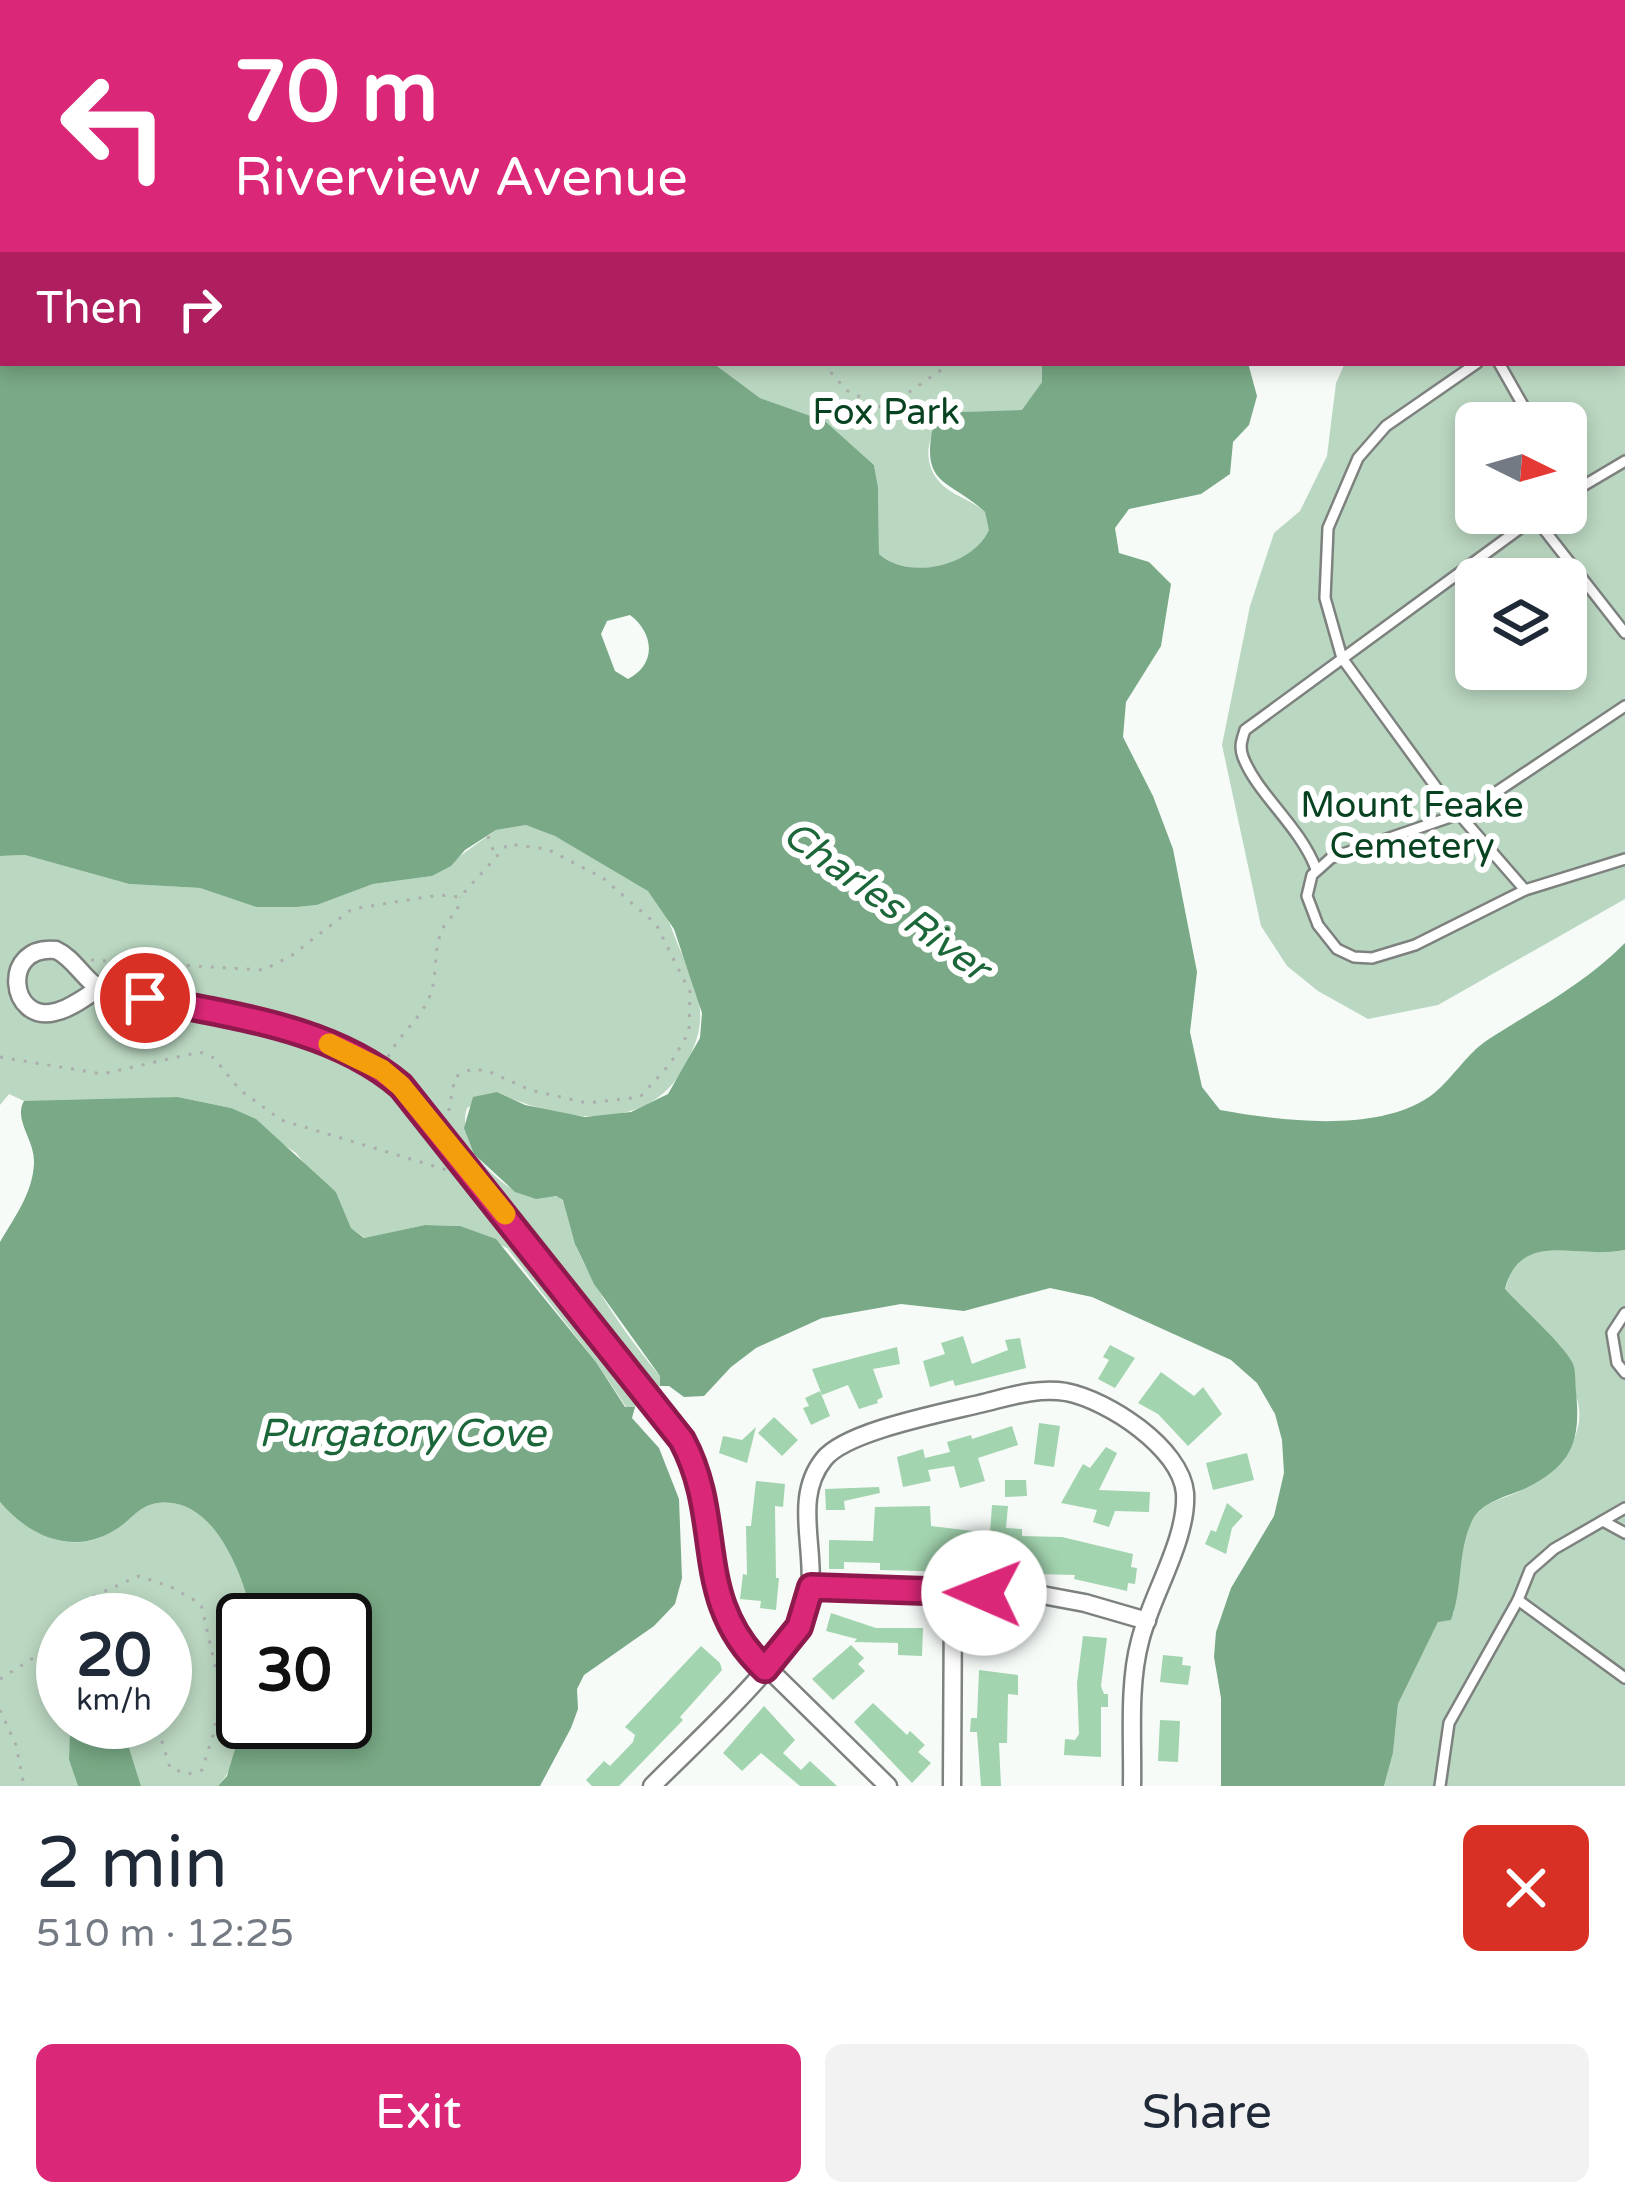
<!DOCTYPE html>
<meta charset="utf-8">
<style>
body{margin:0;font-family:"Varela Round",sans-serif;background:#f2f2f3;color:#1f2937;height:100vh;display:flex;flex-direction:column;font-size:45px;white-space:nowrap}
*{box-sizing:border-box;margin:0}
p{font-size:39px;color:#747a83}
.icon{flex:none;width:66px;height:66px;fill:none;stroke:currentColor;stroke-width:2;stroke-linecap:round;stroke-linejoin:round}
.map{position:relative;height:1786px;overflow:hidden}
.side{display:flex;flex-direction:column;background:#fff;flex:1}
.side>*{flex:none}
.hud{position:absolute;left:0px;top:0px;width:1626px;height:366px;box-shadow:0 6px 18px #0003;background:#db2777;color:#fff;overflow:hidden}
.needle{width:78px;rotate:95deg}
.fabs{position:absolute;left:1455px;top:402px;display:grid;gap:24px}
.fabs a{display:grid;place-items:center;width:132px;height:132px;border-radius:18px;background:#fff;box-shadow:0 6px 18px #0003;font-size:60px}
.speed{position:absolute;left:36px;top:1593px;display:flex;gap:24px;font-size:60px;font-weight:700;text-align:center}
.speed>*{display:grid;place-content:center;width:156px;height:156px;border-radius:50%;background:#fff;box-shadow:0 6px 18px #0003;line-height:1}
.speed small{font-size:30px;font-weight:400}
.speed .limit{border:6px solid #111;border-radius:18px;background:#fff;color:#111}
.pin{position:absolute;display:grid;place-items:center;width:102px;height:102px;color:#fff;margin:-51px;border:6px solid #fff;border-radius:50%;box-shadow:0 3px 12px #0007}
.me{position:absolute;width:132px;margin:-66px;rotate:271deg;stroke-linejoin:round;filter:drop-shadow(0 0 9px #0008)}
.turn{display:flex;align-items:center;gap:42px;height:252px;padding:0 36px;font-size:54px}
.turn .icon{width:156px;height:156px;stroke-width:2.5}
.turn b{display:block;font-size:84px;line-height:102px}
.then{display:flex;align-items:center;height:114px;padding:0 36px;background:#0003;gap:24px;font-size:45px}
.round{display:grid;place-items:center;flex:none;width:126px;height:126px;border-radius:18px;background:#f2f2f3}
.head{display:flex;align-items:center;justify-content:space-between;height:204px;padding:0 36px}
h1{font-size:72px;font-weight:600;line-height:90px}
.cta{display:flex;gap:24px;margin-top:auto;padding:24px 36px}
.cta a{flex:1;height:138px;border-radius:18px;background:#db2777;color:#fff;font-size:48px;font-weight:600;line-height:138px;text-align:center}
.cta a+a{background:#f2f2f3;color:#1f2937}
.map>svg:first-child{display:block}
.green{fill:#bad7c1;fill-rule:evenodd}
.water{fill:#79a986;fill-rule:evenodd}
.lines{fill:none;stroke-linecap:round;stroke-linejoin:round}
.stream{stroke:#79a986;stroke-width:4.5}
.building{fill:#a2d4af}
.service-casing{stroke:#7e827f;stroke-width:14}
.minor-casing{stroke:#7e827f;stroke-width:21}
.path{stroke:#abaeac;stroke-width:3;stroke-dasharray:3 9;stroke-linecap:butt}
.service{stroke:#fff;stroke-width:9}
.minor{stroke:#fff;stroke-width:16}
.route-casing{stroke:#8e194d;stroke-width:30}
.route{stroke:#db2777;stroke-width:21}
.slow{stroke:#f59e0b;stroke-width:21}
.labels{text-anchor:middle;stroke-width:12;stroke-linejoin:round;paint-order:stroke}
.park-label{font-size:36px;fill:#074321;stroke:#fff}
.water-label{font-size:39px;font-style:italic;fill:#1c673a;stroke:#fff}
</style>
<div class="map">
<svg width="1625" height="1786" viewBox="0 0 1625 1786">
<rect width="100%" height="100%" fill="#f6fbf8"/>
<g class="green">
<path d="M258,0H1163L1169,3H257Z"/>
<path d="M1265,0H1625V899L1438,1005L1368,1019L1318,991L1287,966L1261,926L1222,745L1250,606L1274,533L1300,511L1327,456L1336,383L1345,363H1623V3ZM1476,423H1566V513H1476ZM1476,579H1566V669H1476Z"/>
<path d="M713,363H1042V382L1022,411L960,412C931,418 918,456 938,480C949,495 971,499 985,512L990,530C973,567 910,581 879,554L878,487L874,465L825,421L760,398Z"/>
<path d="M526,825C550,831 571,845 592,857C610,867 632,876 648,890C667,908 672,932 682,954C702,1000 709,1021 685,1066C647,1136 558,1121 497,1092L467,1108C456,1142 493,1182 524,1195C535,1200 551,1192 560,1198C573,1207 572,1237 578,1251C598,1295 629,1339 660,1376V1386L635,1407H626L596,1362L507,1248L460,1226L425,1225L365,1238L351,1228L336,1192L313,1175L296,1153L231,1108L178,1097L77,1102L24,1101L9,1094L0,1105V856L25,855L129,884L200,888L256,907H297L317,905L373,884L432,876L496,830Z"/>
<path d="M1625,1250V1786H1384L1393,1753L1398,1704L1438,1622L1454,1613C1455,1584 1458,1536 1477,1514C1488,1501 1503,1499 1518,1492C1553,1474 1589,1440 1577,1399C1570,1375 1521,1314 1505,1290L1513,1264C1541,1239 1590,1258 1625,1250Z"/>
<path d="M0,1502C31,1536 72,1557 115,1530C129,1522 137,1508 153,1504C213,1490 244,1577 253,1620H243C243,1671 255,1746 218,1786H141L121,1722H165V1620H63V1722H70L69,1760L78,1786H0Z"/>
</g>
<g class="water">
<path d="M275,0H786L274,3Z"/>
<path d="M0,229L3,363H713L760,398L825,421L874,465L878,487L879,554C909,581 973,566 989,530L985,512C951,480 920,487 933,427L951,414L960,412L1022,410L1042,382V363H1248L1257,396L1249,425L1233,442L1230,474L1201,494L1129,509L1115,528L1119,553L1149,562L1171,584L1161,646L1126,702L1123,737L1153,796L1173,849L1197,972L1190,1032L1202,1087L1220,1110C1280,1121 1376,1133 1429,1097C1452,1081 1465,1054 1489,1039C1539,1007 1583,985 1625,943V1250C1576,1260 1520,1229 1505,1289C1520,1306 1566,1347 1573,1364C1576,1371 1575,1384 1576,1392C1581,1441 1572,1465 1526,1488C1507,1497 1482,1501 1472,1521C1457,1552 1463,1589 1451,1620L1438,1622L1398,1704L1393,1753L1384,1786H1221V1698L1214,1657L1216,1632L1231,1588L1274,1516L1284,1473L1282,1440L1275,1414L1257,1383L1231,1360L1092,1297L1050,1288L964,1311L901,1304L822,1318L756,1348L731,1367L704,1396L684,1397L669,1386H660V1376L594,1284L575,1244L563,1200L556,1196L536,1199L515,1192L474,1154L464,1128L473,1097L497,1092L525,1105L585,1117L631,1112L668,1094L700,1038L702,1013L674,929L648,891L555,836L526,825L496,830L465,850L451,866L432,876L373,884L317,905L297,907H256L200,888L129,884L25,855L0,856ZM630,615C654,633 657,664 628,679L615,671L601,634L607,621Z"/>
<path d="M178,1097L231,1108L256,1119L336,1192L351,1228L364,1238L425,1225L460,1226L496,1239L596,1362L625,1407H635L632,1418L659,1448L679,1499L682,1578L675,1604L654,1626L584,1675L577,1689L578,1709L571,1728L540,1786H218L227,1776L243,1722H345V1620H253C244,1577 213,1490 153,1504C137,1508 129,1522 115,1530C73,1556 30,1537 0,1502V1242C14,1218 33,1193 34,1163C35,1140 13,1120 24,1101Z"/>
<path d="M70,1722H121L141,1786H78L69,1760Z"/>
</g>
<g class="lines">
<path class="stream" d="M1623,214L1625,213"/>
</g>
<g class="building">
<path d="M963,1336L972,1364L1008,1350L1005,1340L1020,1338L1026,1368L955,1386L953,1380L930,1387L923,1361L945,1354L941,1343Z"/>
<path d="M1110,1345L1135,1358L1115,1388L1098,1379L1109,1360L1103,1357Z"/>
<path d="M897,1347L900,1364L873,1369L883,1397L877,1400L878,1403L859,1409L848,1385L822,1395L812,1369Z"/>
<path d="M1161,1372L1194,1396L1203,1387L1222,1414L1188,1446L1158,1414L1138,1403Z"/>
<path d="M820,1391L830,1416L811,1425L803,1408L809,1406L805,1398Z"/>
<path d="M774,1417L798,1440L782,1456L758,1433Z"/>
<path d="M1039,1423L1060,1426L1054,1467L1034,1464Z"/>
<path d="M1012,1426L1018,1445L978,1458L985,1481L960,1488L954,1466L928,1470L931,1481L903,1487L897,1457L923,1449L925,1458L950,1452L947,1442L971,1435L972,1439Z"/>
<path d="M756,1427L747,1463L719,1453L723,1436L742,1440Z"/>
<path d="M1106,1447L1117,1453L1099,1490L1150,1492L1149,1512L1115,1511L1109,1527L1093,1522L1097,1510L1061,1503L1083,1464L1090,1468Z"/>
<path d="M1247,1453L1254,1480L1213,1490L1206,1463Z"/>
<path d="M1005,1480H1026L1027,1496L1005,1497Z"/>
<path d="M756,1481L785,1484L783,1507L775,1506L776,1578H779L776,1610L760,1608L761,1601L740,1599L743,1574L747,1575L746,1526H751Z"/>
<path d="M879,1487L880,1493L844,1501L845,1510H826L825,1489Z"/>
<path d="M1227,1503L1243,1516L1232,1528L1226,1554L1205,1544L1211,1530L1216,1532Z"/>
<path d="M992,1505L1008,1506L1006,1528L1022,1529V1536L1062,1537L1133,1554L1131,1567L1137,1568L1135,1584L1128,1583L1127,1591L1074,1579L1075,1575L880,1570V1563L844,1562V1569H829V1540L873,1541L875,1507L930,1506L931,1526L990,1533Z"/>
<path d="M831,1613L876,1628H923L922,1656L898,1655V1643L854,1642L857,1639L826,1631Z"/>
<path d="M977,1618L1019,1619V1646L976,1645Z"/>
<path d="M1083,1636L1107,1638L1101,1686L1104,1694H1108V1707H1101V1757L1064,1755L1065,1739L1075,1740L1079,1734L1077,1683Z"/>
<path d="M851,1645L864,1658L858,1664L865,1671L833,1700L812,1679Z"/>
<path d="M701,1646L720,1663L722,1670L680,1717L683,1720L619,1786H592L586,1780L604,1761L610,1766L633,1742L635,1735L625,1727Z"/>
<path d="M1163,1655L1183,1657L1182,1665L1191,1666L1188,1685L1160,1682Z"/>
<path d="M979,1670L1018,1675V1695L1008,1694L1007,1743H999L1001,1786H981L977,1732H970L971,1718H977Z"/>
<path d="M873,1703L907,1735L910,1731L925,1745L918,1752L931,1763L912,1783L854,1722Z"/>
<path d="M764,1706L795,1740L783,1753L801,1770L810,1761L837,1786H800L761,1753L742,1771L723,1753Z"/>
<path d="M1160,1720L1180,1721L1178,1762L1158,1761Z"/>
</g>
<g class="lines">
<g class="service-casing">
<g id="service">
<path d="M1508,0L1512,3"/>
<path d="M1409,3L1410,0"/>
<path d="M1623,87L1625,88"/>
<path d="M1623,257L1625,256"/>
<path d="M1477,363L1386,426L1358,458L1328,528L1325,598L1342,658L1438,790L1525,890"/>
<path d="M1499,363L1533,423"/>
<path d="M1566,496L1625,461"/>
<path d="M1535,518L1625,633"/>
<path d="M1625,706L1468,811L1331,858L1312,875L1307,896L1318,925L1337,949L1354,957L1372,958L1415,945L1525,890L1625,859"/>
<path d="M1316,869C1300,826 1257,794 1243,757C1239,747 1242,739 1245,730L1541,513"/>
<path d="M1625,1313L1612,1333L1617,1363L1625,1373"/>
<path d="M1603,1521L1625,1533"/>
<path d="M1518,1600L1625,1678"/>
<path d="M1440,1786L1449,1723L1518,1600L1530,1570L1554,1549L1625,1508"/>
</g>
</g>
<g class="minor-casing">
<g id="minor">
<path d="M186,3L187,0"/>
<path d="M0,78L3,79"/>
<path d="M98,989C85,997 70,1009 55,1012C9,1024 0,944 56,950C76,959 86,985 105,990C203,1017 321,1016 401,1086L558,1279L682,1440L702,1486L715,1585L735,1636L888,1786"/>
<path d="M811,1587L1042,1595L1085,1603L1147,1621"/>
<path d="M652,1786C692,1745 790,1658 806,1608C822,1559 789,1502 824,1459C848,1429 955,1411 995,1400C1018,1394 1042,1388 1066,1392C1108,1400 1181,1448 1185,1493C1188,1539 1151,1596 1140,1641C1128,1686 1133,1739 1132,1786"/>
<path d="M952,1786L953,1592"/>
</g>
</g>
<g class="path">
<path d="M830,0L831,3"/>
<path d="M1048,0V3"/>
<path d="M823,363L846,390L885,409L951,363"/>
<path d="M488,836L496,858"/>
<path d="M91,960L263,970L291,956L352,909L439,895L460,897L508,844L547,849L603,878L656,924L690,992L689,1032L670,1064L640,1097L587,1103L530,1090L488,1071L472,1069L455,1077L448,1115"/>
<path d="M0,1057L102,1074L200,1052L214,1058L240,1090L281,1120L447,1170"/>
<path d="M388,1057C399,1034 423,1017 431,993C440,963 429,933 457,912L460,897"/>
<path d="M105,1595L117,1620"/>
<path d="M66,1620L96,1595L139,1576L171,1587L201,1604L221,1691L214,1732L202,1770L188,1774L170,1768L156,1722"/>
<path d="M0,1679L46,1650L63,1625"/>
<path d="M0,1710L16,1745L24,1786"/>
</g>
<use href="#service" class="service"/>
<use href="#minor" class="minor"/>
</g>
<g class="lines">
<g class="route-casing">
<path id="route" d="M145,998C231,1016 332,1027 401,1086L682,1440C726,1522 690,1599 765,1669L799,1627L811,1587L984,1593"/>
</g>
<use href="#route" class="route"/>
<path class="slow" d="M329,1044L382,1070L401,1086L505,1214"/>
</g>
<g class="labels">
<g class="park-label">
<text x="886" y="424">Fox Park</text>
<text x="1412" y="817">Mount Feake<tspan x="1412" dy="41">Cemetery</tspan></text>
</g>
<g class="water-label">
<text transform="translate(887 900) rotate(36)" y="14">Charles River</text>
<text x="402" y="1446">Purgatory Cove</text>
</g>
</g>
</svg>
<div class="fabs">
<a><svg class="needle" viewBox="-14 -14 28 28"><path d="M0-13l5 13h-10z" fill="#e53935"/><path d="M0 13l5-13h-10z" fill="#747a83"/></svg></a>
<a><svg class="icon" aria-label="layers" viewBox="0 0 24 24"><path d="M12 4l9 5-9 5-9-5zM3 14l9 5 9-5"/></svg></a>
</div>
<div class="speed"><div>20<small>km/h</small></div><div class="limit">30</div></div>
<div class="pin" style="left:145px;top:998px;background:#d93025"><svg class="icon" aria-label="arrive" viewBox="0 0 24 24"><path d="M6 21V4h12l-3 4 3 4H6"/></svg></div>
<svg class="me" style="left:984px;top:1593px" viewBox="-20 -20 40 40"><circle r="19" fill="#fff"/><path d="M0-13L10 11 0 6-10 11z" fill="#db2777"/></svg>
<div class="hud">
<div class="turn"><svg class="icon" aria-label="left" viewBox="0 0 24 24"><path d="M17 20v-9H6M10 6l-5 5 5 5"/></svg><div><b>70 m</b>Riverview Avenue</div></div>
<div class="then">Then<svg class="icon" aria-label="right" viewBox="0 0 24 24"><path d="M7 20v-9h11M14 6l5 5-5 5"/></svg></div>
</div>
</div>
<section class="side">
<div class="head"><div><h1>2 min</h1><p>510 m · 12:25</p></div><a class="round" style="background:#d93025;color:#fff"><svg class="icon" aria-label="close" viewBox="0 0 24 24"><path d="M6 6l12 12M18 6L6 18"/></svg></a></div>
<div class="cta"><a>Exit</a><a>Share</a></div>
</section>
